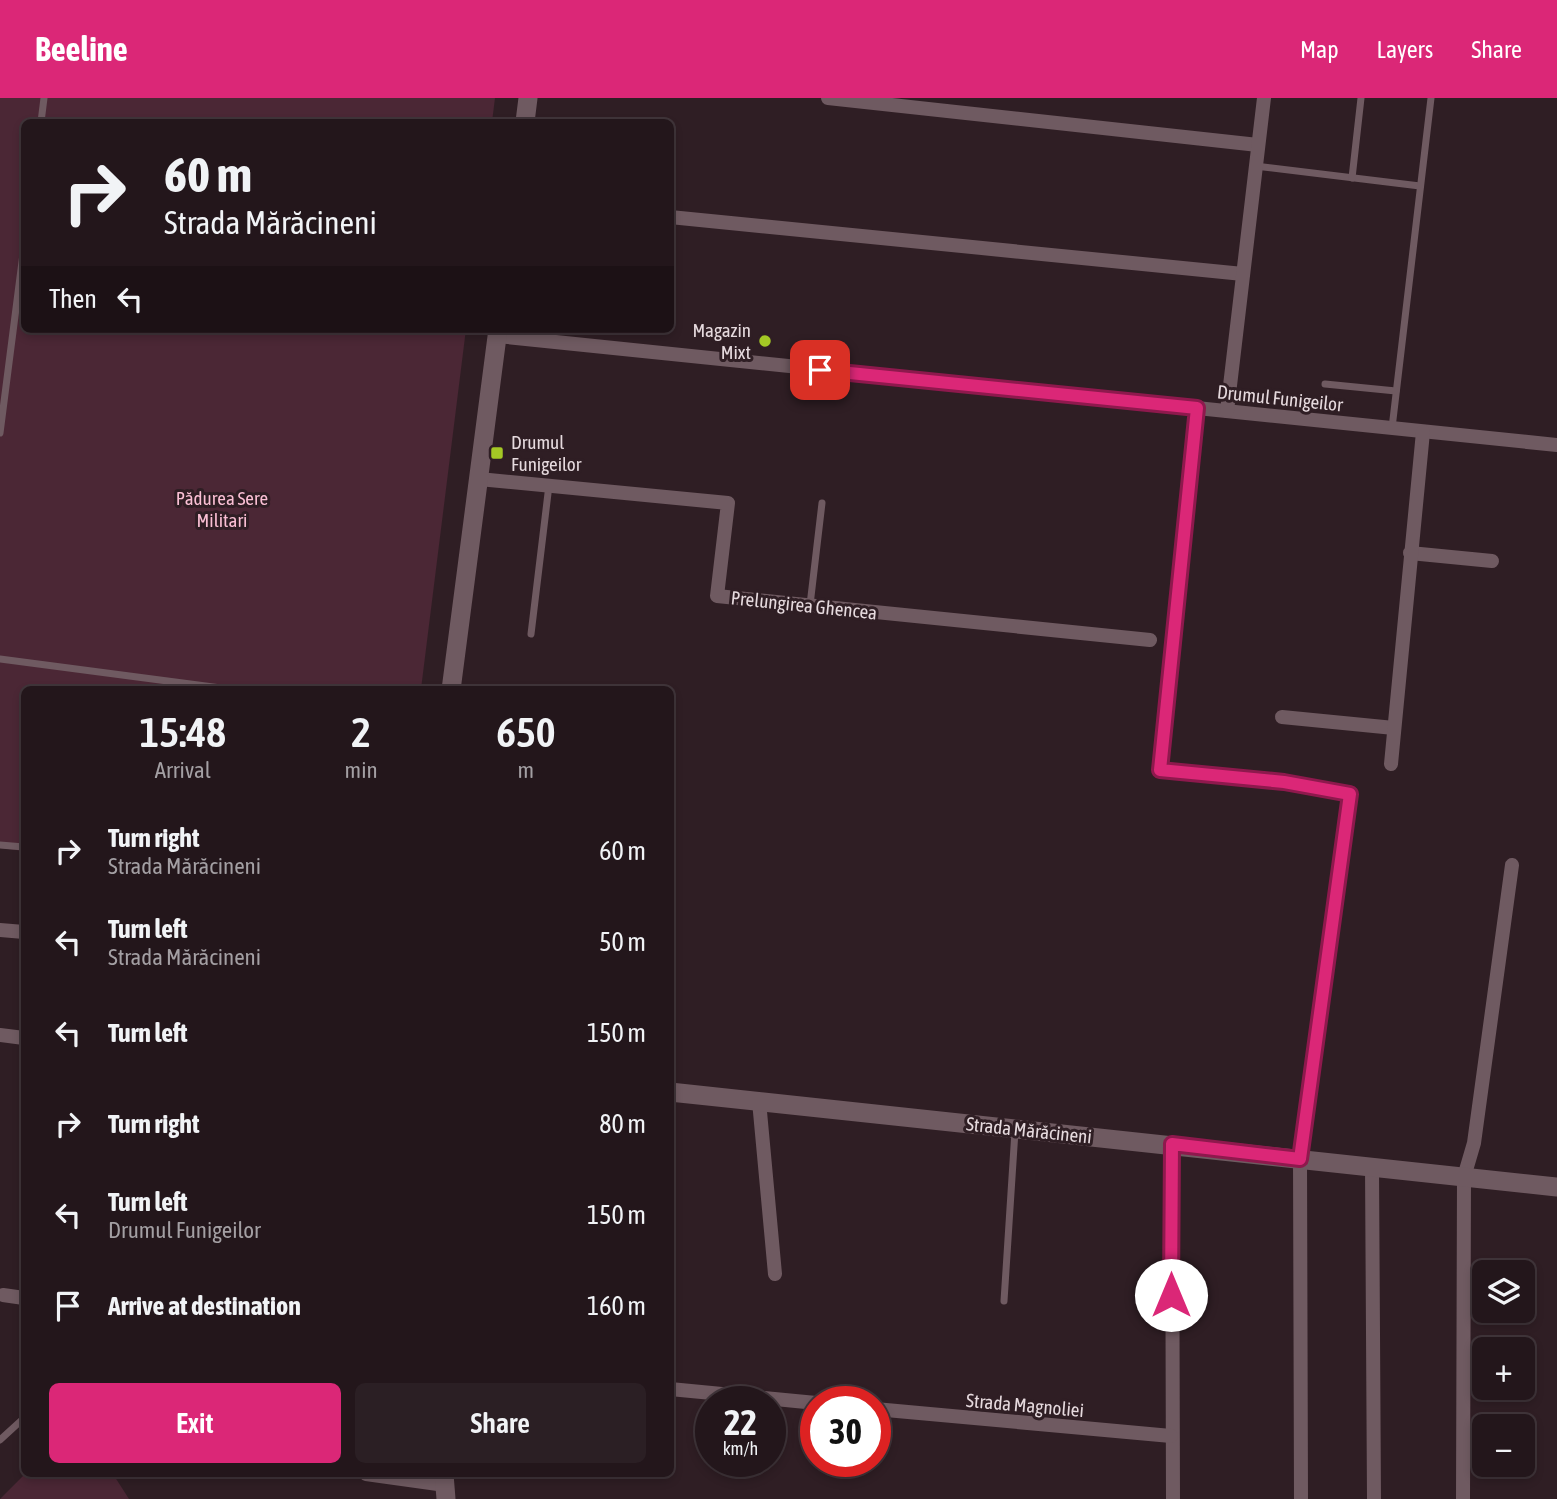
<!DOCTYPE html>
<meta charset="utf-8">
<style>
body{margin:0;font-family:"Asap Condensed",sans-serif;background:#2b1f24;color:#f1f3f6;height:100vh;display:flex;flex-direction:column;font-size:26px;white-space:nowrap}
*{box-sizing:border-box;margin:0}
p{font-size:23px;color:#a39fa3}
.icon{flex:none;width:38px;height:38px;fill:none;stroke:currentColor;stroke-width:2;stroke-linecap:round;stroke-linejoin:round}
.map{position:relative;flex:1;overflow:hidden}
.drawer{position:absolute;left:21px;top:588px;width:653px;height:791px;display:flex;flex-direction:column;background:#23161b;border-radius:10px;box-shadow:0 4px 10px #0003,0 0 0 2px #40353a}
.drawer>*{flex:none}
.banner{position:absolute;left:21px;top:21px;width:653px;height:214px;border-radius:10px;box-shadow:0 4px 10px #0003,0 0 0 2px #40353a;background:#23161b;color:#f1f3f6;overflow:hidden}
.tools{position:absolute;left:1472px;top:1162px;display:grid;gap:14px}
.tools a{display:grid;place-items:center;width:63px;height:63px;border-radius:10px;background:#23161b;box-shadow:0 4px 10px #0003,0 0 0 2px #40353a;font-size:35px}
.speed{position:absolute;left:695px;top:1288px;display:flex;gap:14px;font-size:35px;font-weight:700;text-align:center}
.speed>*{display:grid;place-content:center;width:91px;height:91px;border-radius:50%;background:#23161b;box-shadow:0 4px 10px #0003,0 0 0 2px #40353a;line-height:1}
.speed small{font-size:18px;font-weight:400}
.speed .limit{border:10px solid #d22;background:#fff;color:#111}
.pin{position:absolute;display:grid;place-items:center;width:60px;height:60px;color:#fff;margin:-30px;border-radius:14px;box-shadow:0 4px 10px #0006}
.me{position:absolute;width:77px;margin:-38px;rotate:0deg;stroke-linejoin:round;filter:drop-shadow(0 0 5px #0008)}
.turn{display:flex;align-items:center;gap:24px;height:147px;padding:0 28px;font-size:32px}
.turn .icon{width:91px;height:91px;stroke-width:2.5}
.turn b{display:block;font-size:49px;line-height:60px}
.then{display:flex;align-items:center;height:66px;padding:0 28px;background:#0003;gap:14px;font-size:26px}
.eta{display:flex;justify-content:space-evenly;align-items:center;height:119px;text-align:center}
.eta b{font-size:42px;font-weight:600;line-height:49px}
.action{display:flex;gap:14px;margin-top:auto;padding:14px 28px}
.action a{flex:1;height:80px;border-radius:10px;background:#db2777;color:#fff;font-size:28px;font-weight:600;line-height:80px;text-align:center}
.action a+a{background:#2b1f24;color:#f1f3f6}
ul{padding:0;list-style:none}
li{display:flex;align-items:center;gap:21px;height:91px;padding:0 28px}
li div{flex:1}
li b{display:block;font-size:26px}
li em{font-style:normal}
header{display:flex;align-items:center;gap:42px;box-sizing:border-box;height:98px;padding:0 35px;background:#db2777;color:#fff}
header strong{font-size:33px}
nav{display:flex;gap:38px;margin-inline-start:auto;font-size:24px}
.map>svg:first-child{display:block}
.green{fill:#4b2735}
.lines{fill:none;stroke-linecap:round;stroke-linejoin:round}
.lane{stroke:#6f5a61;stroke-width:7}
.street{stroke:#6f5a61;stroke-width:14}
.secondary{stroke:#6f5a61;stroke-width:19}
.route-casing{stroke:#8e194d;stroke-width:18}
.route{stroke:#db2777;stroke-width:12}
.poi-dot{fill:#a4c825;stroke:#2f1e24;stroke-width:2.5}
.labels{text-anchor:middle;stroke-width:6;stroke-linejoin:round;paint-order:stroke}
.poi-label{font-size:19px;fill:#e6dade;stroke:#2f1e24;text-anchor:end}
.street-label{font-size:19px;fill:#e6dade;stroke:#2f1e24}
.park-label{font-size:19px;fill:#fabfd4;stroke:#2f1e24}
</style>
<header>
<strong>Beeline</strong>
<nav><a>Map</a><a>Layers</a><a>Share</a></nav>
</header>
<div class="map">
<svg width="1557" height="1401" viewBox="0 0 1557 1401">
<rect width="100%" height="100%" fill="#2f1e24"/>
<g class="green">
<path d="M0,0H495L492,24H24V231H466L421,591L24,592V753L0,750Z"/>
<path d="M25,1376H113L129,1401H0Z"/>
</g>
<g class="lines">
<g class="lane">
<path d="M41,24L44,0"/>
<path d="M1255,68L1420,88"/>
<path d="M1352,80L1361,0"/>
<path d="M1325,286L1396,293"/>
<path d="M1392,330L1431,0"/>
<path d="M0,335L24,148"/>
<path d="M810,507L822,405"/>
<path d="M531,536L549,387"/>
<path d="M0,561L236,592"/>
<path d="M0,747L24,749"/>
<path d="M1004,1203L1015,1033"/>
<path d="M0,1342L24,1320"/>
</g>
<g class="street">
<path d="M828,0L1258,47"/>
<path d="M670,119L1243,176"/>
<path d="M497,238L1557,347"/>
<path d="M1197,310L1160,672L1284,684L1350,696L1300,1061L1301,1401"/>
<path d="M1227,313L1264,0"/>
<path d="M479,381L728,405L717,498L1150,542"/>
<path d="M1410,455L1492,463"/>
<path d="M1282,619L1394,630"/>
<path d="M1391,666L1423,334"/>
<path d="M0,832L24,834"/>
<path d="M0,937L24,940"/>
<path d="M759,1003L775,1176"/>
<path d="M1172,1046L1173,1401"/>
<path d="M1372,1069L1374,1401"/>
<path d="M3,1197L24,1200"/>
<path d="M670,1291L816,1305"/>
<path d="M875,1311L1171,1338"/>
<path d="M366,1376L445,1387"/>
<path d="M1463,1401L1464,1079L1474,1045L1512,767"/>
</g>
<g class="secondary">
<path d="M525,24L528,0"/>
<path d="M451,592L498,231"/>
<path d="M670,994L1557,1089"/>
<path d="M444,1376L446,1401"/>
</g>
</g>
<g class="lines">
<g class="route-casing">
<path id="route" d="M820,272L1197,310L1160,672L1284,684L1350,696L1300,1061L1172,1046L1171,1197"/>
</g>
<use href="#route" class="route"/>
</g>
<g class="poi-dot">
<circle cx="765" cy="243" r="7"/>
<rect x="490" y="348" width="14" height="14" rx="3.5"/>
</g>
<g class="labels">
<g class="poi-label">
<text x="751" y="239">Magazin<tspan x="751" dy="22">Mixt</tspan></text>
<text x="511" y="351" text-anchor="start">Drumul<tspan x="511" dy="22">Funigeilor</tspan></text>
</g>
<g class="street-label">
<text transform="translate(1280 300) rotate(6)" y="7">Drumul Funigeilor</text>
<text transform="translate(804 507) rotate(6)" y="7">Prelungirea Ghencea</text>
<text transform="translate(1029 1032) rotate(6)" y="7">Strada Mărăcineni</text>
<text transform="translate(1025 1307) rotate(5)" y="7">Strada Magnoliei</text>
</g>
<g class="park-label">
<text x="222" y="407">Pădurea Sere<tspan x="222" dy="22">Militari</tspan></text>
</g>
</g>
</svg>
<div class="tools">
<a><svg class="icon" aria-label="layers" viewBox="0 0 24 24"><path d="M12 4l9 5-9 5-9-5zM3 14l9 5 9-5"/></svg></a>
<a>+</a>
<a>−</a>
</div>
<div class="speed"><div>22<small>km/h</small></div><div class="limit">30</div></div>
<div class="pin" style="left:820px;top:272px;background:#d93025"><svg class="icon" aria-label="arrive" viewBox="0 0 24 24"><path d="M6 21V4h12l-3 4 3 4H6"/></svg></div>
<svg class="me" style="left:1171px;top:1197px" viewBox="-20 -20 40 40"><circle r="19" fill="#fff"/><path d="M0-13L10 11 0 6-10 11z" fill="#db2777"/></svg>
<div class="banner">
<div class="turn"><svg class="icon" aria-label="right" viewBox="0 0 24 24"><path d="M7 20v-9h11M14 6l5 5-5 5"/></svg><div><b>60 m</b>Strada Mărăcineni</div></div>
<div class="then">Then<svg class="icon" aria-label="left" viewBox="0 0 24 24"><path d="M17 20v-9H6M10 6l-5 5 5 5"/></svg></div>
</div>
<section class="drawer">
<div class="eta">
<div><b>15:48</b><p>Arrival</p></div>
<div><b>2</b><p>min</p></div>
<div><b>650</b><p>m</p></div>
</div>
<ul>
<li><svg class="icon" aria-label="right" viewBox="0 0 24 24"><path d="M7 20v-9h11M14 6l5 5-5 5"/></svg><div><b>Turn right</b><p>Strada Mărăcineni</p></div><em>60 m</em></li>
<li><svg class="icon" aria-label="left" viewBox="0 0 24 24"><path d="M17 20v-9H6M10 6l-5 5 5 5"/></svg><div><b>Turn left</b><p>Strada Mărăcineni</p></div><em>50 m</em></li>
<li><svg class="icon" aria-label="left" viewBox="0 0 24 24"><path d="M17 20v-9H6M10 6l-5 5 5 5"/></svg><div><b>Turn left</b></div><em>150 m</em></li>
<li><svg class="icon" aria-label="right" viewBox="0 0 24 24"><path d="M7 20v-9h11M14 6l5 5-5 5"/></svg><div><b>Turn right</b></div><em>80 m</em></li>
<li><svg class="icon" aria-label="left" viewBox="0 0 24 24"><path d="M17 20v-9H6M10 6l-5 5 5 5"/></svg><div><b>Turn left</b><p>Drumul Funigeilor</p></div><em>150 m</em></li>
<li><svg class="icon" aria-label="arrive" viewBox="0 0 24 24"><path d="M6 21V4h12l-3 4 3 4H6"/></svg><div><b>Arrive at destination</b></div><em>160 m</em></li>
</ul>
<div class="action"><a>Exit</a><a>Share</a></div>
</section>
</div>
